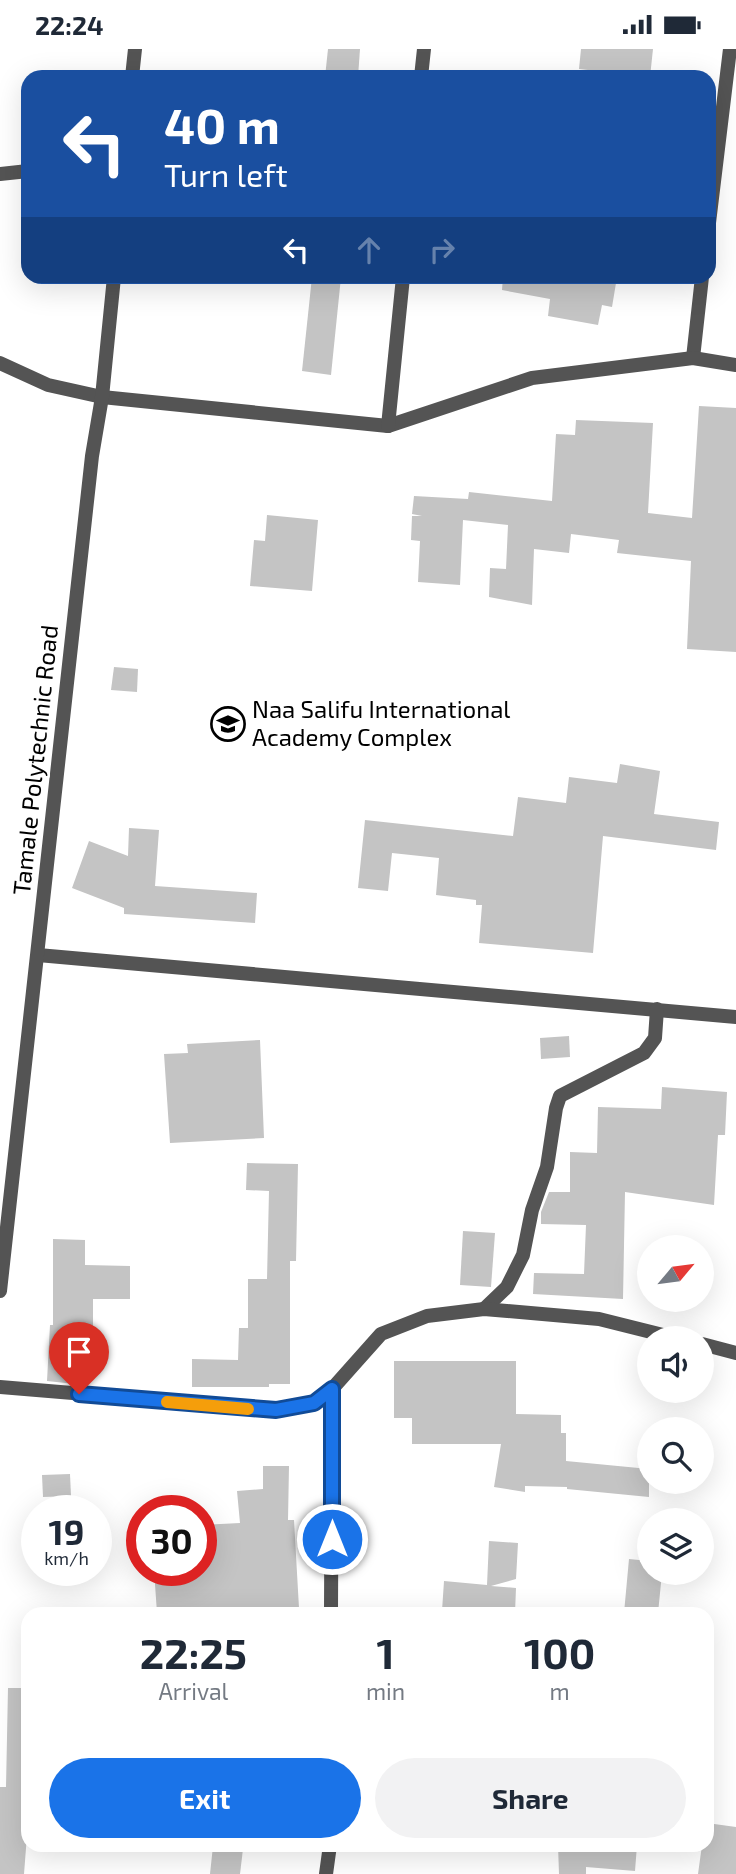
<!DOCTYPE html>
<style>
body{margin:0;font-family:"Exo 2",sans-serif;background:#f2f2f3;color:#1f2937;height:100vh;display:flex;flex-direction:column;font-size:26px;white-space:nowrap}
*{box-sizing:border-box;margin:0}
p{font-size:23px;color:#747a83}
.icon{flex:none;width:38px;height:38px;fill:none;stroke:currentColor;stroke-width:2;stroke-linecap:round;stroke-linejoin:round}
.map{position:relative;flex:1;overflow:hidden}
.side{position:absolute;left:21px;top:1558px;width:693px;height:245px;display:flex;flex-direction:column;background:#fff;border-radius:21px;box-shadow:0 7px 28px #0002}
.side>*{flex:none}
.banner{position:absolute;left:21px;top:21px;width:695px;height:214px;border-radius:21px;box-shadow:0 7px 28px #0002;background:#1a4fa0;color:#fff;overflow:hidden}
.needle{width:46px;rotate:61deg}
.tools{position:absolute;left:637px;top:1186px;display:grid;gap:14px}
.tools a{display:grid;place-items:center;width:77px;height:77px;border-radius:50%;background:#fff;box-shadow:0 7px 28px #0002;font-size:35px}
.speed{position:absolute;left:21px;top:1446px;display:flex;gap:14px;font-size:35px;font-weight:700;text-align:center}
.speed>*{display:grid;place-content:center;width:91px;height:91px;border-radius:50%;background:#fff;box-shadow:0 7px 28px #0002;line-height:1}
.speed small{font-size:18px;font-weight:400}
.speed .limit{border:10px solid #d22;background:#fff;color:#111}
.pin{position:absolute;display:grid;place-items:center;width:60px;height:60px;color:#fff;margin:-72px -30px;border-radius:50% 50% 50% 0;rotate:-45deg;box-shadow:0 0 7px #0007}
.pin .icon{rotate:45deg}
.me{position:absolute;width:77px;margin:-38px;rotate:0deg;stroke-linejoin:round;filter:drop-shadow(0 0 5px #0008)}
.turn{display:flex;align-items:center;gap:24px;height:147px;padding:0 28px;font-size:32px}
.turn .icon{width:91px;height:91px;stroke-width:2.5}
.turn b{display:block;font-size:49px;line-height:60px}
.lanes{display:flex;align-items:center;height:66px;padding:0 28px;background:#0003;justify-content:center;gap:35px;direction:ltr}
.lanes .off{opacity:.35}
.eta{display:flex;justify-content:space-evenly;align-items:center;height:119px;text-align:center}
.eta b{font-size:42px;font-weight:700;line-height:49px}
.primary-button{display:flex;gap:14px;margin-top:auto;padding:14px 28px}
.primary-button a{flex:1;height:80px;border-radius:42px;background:#1a73e8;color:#fff;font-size:28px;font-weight:700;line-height:80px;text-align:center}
.primary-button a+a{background:#f2f2f3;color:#1f2937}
.status{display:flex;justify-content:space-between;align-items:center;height:49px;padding:0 35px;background:#fff;direction:ltr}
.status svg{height:19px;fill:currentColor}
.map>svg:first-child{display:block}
.building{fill:#c4c4c4}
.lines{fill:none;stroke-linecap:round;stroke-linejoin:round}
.street{stroke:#545454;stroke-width:14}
.route-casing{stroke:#114b97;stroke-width:18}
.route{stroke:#1a73e8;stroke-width:12}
.slow{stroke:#f59e0b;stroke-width:12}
.labels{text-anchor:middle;stroke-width:5;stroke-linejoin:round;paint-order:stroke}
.poi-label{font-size:24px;fill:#000;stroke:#fff;text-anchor:start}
.street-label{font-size:24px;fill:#000;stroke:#fff}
</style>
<div class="status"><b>22:24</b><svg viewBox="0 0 49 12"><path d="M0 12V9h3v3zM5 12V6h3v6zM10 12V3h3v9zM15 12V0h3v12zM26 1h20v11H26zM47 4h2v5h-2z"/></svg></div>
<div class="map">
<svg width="736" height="1825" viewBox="0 0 736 1825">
<rect width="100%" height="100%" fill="#fff"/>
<g class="building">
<path d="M328,0H360L358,28H325Z"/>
<path d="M581,0H653L650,28L579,20Z"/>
<path d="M312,228H341L331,326L302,322Z"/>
<path d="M503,228H617L612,258L602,256L598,276L548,267L550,250L502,241Z"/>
<path d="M699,357L736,359V603L687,600L691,512L617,504L619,491L571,485L569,504L534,500L532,556L489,548L490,519L506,520L508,476L463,471L460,536L418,533L420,492L411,491L412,467H422L412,465L414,447L468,450L469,443L552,452L556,385L575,386L576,371L653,374L648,464L692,469Z"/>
<path d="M267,466L318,471L312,542L250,537L254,491L265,492Z"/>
<path d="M114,618L138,620L137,643L111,641Z"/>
<path d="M620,715L660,722L654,765L719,773L716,801L603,787L593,904L479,894L482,856H476V851L436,846L439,809L392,804L388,842L358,839L365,771L513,787L518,748L566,754L569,728L617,734Z"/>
<path d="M129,779L159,781L155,837L257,844L255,874L124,865V859L72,839L89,792L128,807Z"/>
<path d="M569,987L570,1008L541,1010L540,989Z"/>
<path d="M260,991L264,1089L170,1094L164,1005L188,1004L187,995Z"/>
<path d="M662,1038L727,1043L725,1086H718L714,1156L625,1143L623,1250L533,1245L534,1224L584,1225L586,1176L541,1175V1163L549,1143H570V1103L597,1104L598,1058L661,1060Z"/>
<path d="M247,1114L298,1115L296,1212H290V1335H269V1338H192V1310L238,1311L239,1279H248V1230H267L269,1142L246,1141Z"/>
<path d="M463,1182L495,1184L491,1238L460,1236Z"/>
<path d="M53,1190L85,1191V1216L130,1217V1250H93V1319H76L75,1335L47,1332L50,1276H53Z"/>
<path d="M394,1312H516V1365L561,1366V1384H566V1412L649,1420V1448L567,1440V1438L525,1437V1443L494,1438L501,1395H412V1369H394Z"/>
<path d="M263,1417H289L288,1471H294L299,1559L157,1564L154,1521H201V1476L240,1474L237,1442L263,1440Z"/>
<path d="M70,1425L71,1447L43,1448L42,1426Z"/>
<path d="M489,1492L518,1494L516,1530L491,1537L516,1539L515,1564L442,1562L444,1532L487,1536Z"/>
<path d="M629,1510L649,1512V1524H662L658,1564H624Z"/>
<path d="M8,1639H28V1773L24,1825H0V1738H6Z"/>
<path d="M707,1774L736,1778V1825H698L702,1796H707Z"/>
<path d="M558,1796H637L635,1822L586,1818V1825H559Z"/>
<path d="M213,1797L243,1800L240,1825H210Z"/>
</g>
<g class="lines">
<g class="street">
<path d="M132,28L135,0"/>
<path d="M421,28L424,0"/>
<path d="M0,125L28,122"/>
<path d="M709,174L730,0"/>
<path d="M693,309L702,228"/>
<path d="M0,314L48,336L102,348L388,377L532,329L693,309L736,316"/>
<path d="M388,377L403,228"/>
<path d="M38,906L736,968"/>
<path d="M0,1242L92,407L102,348L114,228"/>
<path d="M484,1260L507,1238L523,1206L532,1161L547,1118L556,1059L560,1047L644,1004L655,989L657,960"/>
<path d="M702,1295L736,1304"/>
<path d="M0,1338L277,1361L314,1354L332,1340L381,1285L427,1267L484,1260L599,1270L679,1290"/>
<path d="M331,1564L332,1340"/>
<path d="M326,1825L330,1796"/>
</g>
</g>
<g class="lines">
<g class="route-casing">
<path id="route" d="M79,1345L276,1361L314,1354L332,1340V1490"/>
</g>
<use href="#route" class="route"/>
<path class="slow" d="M167,1353L248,1360"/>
</g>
<defs>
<g id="school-ring" transform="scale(1.75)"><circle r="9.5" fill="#fff" stroke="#000" stroke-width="1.5"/><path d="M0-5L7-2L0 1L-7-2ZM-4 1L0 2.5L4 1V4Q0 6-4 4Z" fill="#000"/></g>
</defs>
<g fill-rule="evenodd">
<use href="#school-ring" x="228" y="675"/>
</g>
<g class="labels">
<g class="poi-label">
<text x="252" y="669">Naa Salifu International<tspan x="252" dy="28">Academy Complex</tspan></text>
</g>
<g class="street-label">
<text transform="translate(36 711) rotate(-84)" y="8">Tamale Polytechnic Road</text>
</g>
</g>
</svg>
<div class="tools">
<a><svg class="needle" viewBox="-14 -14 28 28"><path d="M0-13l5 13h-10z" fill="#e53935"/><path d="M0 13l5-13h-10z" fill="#747a83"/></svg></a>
<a><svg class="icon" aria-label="sound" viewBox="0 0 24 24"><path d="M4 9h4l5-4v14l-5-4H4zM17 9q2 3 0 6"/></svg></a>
<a><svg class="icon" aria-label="search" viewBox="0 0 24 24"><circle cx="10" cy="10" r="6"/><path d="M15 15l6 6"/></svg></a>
<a><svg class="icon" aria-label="layers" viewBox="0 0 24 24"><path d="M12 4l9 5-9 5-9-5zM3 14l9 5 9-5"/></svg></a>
</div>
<div class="speed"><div>19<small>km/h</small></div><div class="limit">30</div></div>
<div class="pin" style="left:79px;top:1345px;background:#d93025"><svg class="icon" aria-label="arrive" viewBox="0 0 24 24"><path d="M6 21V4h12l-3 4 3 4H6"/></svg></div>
<svg class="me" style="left:332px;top:1490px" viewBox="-20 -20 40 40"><circle r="17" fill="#1a73e8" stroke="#fff" stroke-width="3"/><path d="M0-11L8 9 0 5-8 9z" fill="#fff"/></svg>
<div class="banner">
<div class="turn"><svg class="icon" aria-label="left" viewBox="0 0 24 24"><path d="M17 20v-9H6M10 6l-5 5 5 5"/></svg><div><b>40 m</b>Turn left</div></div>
<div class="lanes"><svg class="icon" aria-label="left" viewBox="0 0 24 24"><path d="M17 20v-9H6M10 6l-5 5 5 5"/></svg><svg class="icon off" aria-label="ahead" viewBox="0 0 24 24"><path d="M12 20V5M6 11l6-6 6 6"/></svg><svg class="icon off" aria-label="right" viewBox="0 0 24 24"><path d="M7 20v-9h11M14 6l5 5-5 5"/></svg></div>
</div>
<section class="side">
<div class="eta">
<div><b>22:25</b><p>Arrival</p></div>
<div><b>1</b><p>min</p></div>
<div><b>100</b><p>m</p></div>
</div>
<div class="primary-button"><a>Exit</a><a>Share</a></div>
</section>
</div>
